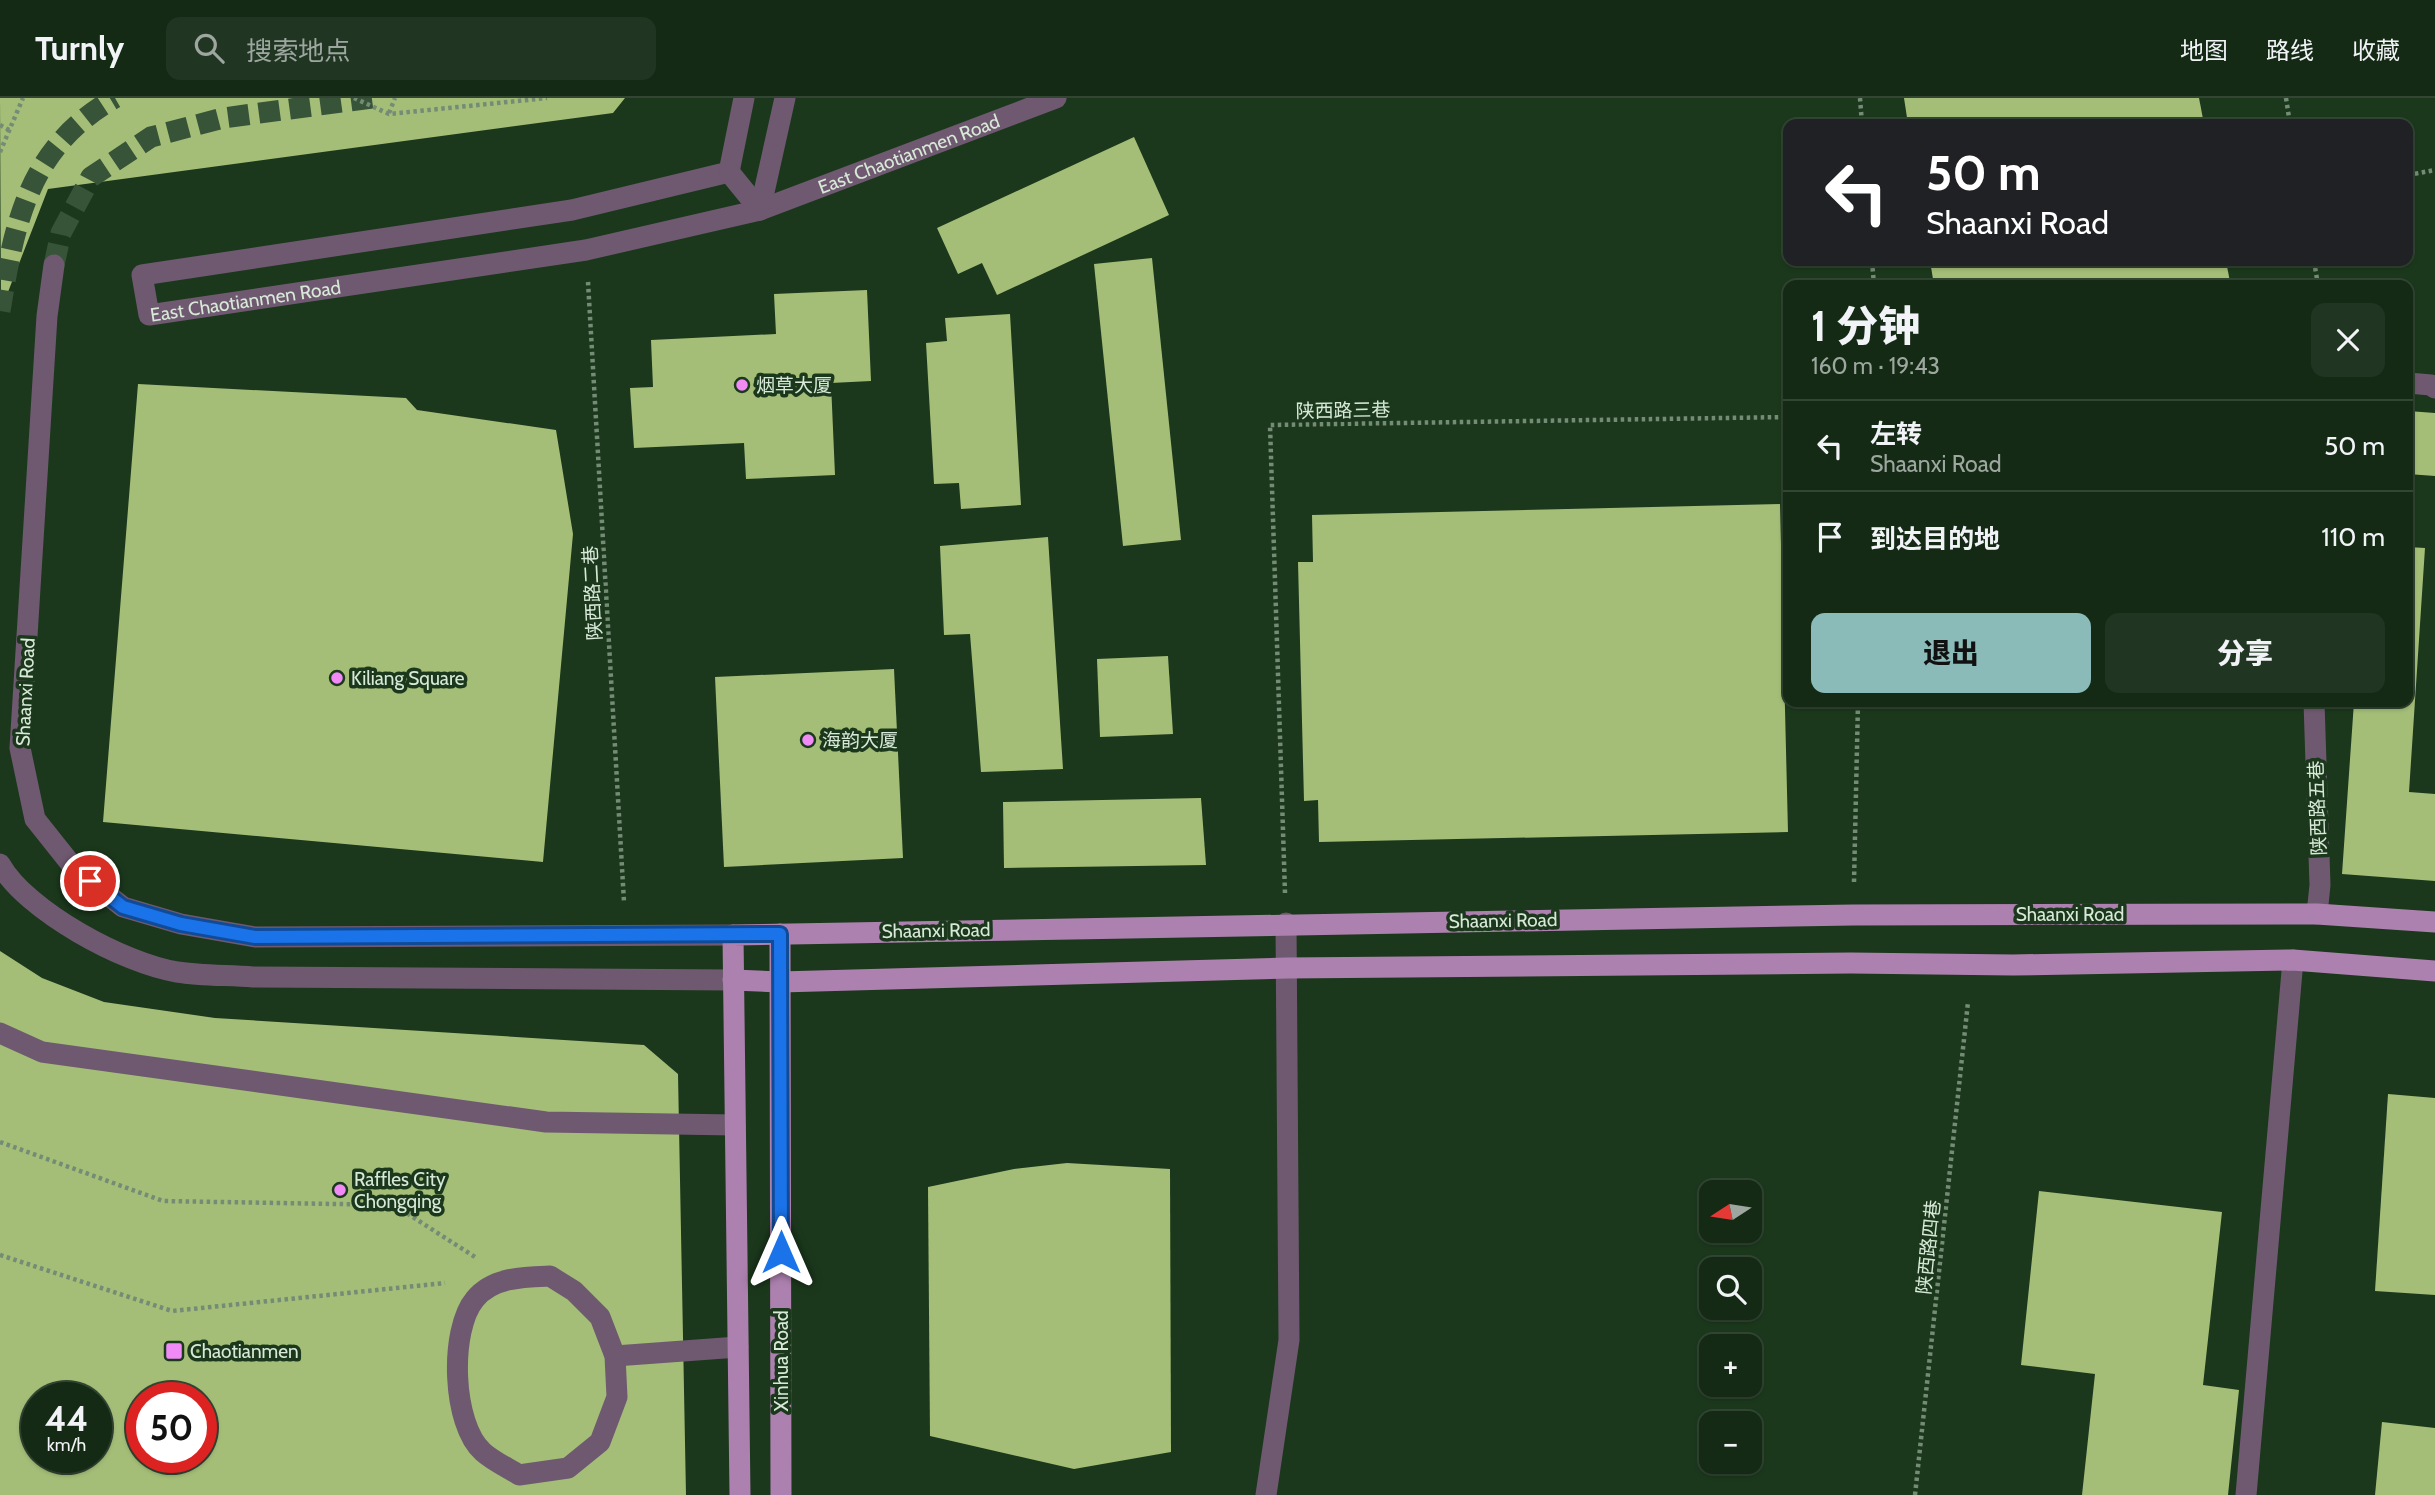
<!DOCTYPE html>
<html lang="zh">
<meta charset="utf-8">
<style>
body{margin:0;font-family:Cabin,"Noto Sans SC",sans-serif;background:#213622;color:#f1f3f6;height:100vh;display:flex;flex-direction:column;font-size:26px;white-space:nowrap}
*{box-sizing:border-box;margin:0}
p{font-size:23px;color:#9da7a0}
.icon{flex:none;width:38px;height:38px;fill:none;stroke:currentColor;stroke-width:2;stroke-linecap:round;stroke-linejoin:round}
.map{position:relative;flex:1;overflow:hidden}
.details{position:absolute;left:1783px;top:182px;width:630px;height:427px;display:flex;flex-direction:column;background:#142a15;border-radius:14px;box-shadow:0 2px 5px #0004,0 0 0 2px #334634}
.details>*{flex:none}
.banner{position:absolute;left:1783px;top:21px;width:630px;height:147px;border-radius:14px;box-shadow:0 2px 5px #0004,0 0 0 2px #334634;background:#202124;color:#fff;overflow:hidden}
.needle{width:46px;rotate:258deg}
.buttons{position:absolute;left:1699px;top:1082px;display:grid;gap:14px}
.buttons a{display:grid;place-items:center;width:63px;height:63px;border-radius:14px;background:#142a15;box-shadow:0 2px 5px #0004,0 0 0 2px #334634;font-size:35px}
.speed{position:absolute;left:21px;top:1284px;display:flex;gap:14px;font-size:35px;font-weight:700;text-align:center}
.speed>*{display:grid;place-content:center;width:91px;height:91px;border-radius:50%;background:#142a15;box-shadow:0 2px 5px #0004,0 0 0 2px #334634;line-height:1}
.speed small{font-size:18px;font-weight:400}
.speed .limit{border:10px solid #d22;background:#fff;color:#111}
.pin{position:absolute;display:grid;place-items:center;width:60px;height:60px;color:#fff;margin:-30px;border:4px solid #fff;border-radius:50%;box-shadow:0 2px 7px #0007}
.me{position:absolute;width:77px;margin:-38px;rotate:0deg;stroke-linejoin:round;filter:drop-shadow(0 0 5px #0008)}
.turn{display:flex;align-items:center;gap:24px;height:147px;padding:0 28px;font-size:32px}
.turn .icon{width:91px;height:91px;stroke-width:2.5}
.turn b{display:block;font-size:49px;line-height:60px}
.round{display:grid;place-items:center;flex:none;width:74px;height:74px;border-radius:14px;background:#213622}
.summary{display:flex;align-items:center;justify-content:space-between;height:119px;padding:0 28px}
h1{font-size:42px;font-weight:800;line-height:52px}
.action{display:flex;gap:14px;margin-top:auto;padding:14px 28px}
.action a{flex:1;height:80px;border-radius:14px;background:#8bbbb9;color:#111;font-size:28px;font-weight:800;line-height:80px;text-align:center}
.action a+a{background:#213622;color:#f1f3f6}
ul{padding:0;list-style:none}
li{display:flex;align-items:center;gap:21px;height:91px;padding:0 28px;border-top:2px solid #334634}
li div{flex:1}
li b{display:block;font-size:26px}
li em{font-style:normal}
header{display:flex;align-items:center;gap:42px;box-sizing:border-box;height:98px;padding:0 35px;background:#142a15;border-bottom:2px solid #334634}
header strong{font-size:33px}
nav{display:flex;gap:38px;margin-inline-start:auto;font-size:24px}
.search{width:490px;height:63px;background:#213622;display:flex;align-items:center;gap:18px;box-sizing:border-box;padding:0 24px;border-radius:14px;color:#9da7a0;font-size:26px}
.map>svg:first-child{display:block}
.building{fill:#a4be78;fill-rule:evenodd}
.lines{fill:none;stroke-linecap:round;stroke-linejoin:round}
.minor-tunnel{stroke:#375338;stroke-width:21;stroke-dasharray:21 10;stroke-linecap:butt}
.path{stroke:#748b75;stroke-width:4.5;stroke-dasharray:3.5 3.5;stroke-linecap:butt}
.minor{stroke:#6f5970;stroke-width:21}
.major{stroke:#ad81af;stroke-width:21}
.route-casing{stroke:#114b97;stroke-width:18}
.route{stroke:#1a73e8;stroke-width:12}
.poi-dot{fill:#f08bf6;stroke:#1b381c;stroke-width:2.5}
.labels{text-anchor:middle;stroke-width:7;stroke-linejoin:round;paint-order:stroke}
.street-label{font-size:19px;fill:#d8e9d8;stroke:#1b381c}
.poi-label{font-size:19px;fill:#d8e9d8;stroke:#1b381c;text-anchor:start}
</style>
<header>
<strong>Turnly</strong>
<div class="search"><svg class="icon" aria-label="search" viewBox="0 0 24 24"><circle cx="10" cy="10" r="6"/><path d="M15 15l6 6"/></svg>搜索地点</div>
<nav><a>地图</a><a>路线</a><a>收藏</a></nav>
</header>
<div class="map">
<svg width="2435" height="1397" viewBox="0 0 2435 1397">
<rect width="100%" height="100%" fill="#1b381c"/>
<g class="building">
<path d="M0,0H625L613,15L48,91L1,212Z"/>
<path d="M1904,0H2199L2204,26H1908Z"/>
<path d="M1134,39L1169,117L997,197L982,165L958,176L937,130Z"/>
<path d="M1152,160L1181,442L1123,448L1094,166Z"/>
<path d="M1930,163H2226L2230,184L2212,187H1934Z"/>
<path d="M867,192L871,283L831,285L835,377L746,381L744,345L634,350L630,290L653,289L651,242L776,236L774,196Z"/>
<path d="M1010,216L1021,407L961,411L959,385L934,386L926,245L947,243L945,220Z"/>
<path d="M138,286L406,300L417,312L556,332L573,436L543,764L103,724Z"/>
<path d="M2408,313L2435,315V378L2408,376Z"/>
<path d="M1780,406L1788,734L1319,744L1318,702L1304,703L1298,464H1313L1312,417Z"/>
<path d="M1048,439L1063,671L981,674L970,536L944,537L940,448Z"/>
<path d="M2408,449L2425,450L2409,694L2435,696V783L2342,776L2354,604H2408Z"/>
<path d="M1168,558L1173,636L1100,639L1097,561Z"/>
<path d="M894,571L903,760L724,769L715,579Z"/>
<path d="M1201,700L1206,767L1004,770L1003,704Z"/>
<path d="M0,853L42,880L104,904L215,920L644,947L678,976L686,1397H0ZM37,1300H96V1360H37ZM142,1300H201V1360H142Z"/>
<path d="M2388,996L2435,1000V1197L2375,1193Z"/>
<path d="M1067,1065L1170,1071L1171,1354L1074,1371L930,1338L928,1089L1014,1071Z"/>
<path d="M2039,1093L2222,1114L2203,1287L2239,1292L2228,1397H2082L2095,1276L2021,1267Z"/>
<path d="M2382,1324L2435,1330V1397H2375Z"/>
</g>
<g class="lines">
<g class="minor-tunnel">
<path d="M54,167L61,135L91,79L151,39L223,20L372,0"/>
<path d="M0,213C15,122 29,49 115,0"/>
</g>
<g class="path">
<path d="M354,0L389,16L547,0"/>
<path d="M1860,0L1862,26"/>
<path d="M2286,0L2290,26"/>
<path d="M389,15L395,0"/>
<path d="M0,27L9,32"/>
<path d="M0,54L23,0"/>
<path d="M2408,77L2435,72"/>
<path d="M1872,163L1874,187"/>
<path d="M2314,163L2318,187"/>
<path d="M588,184L624,804"/>
<path d="M1854,784L1858,604"/>
<path d="M1285,795L1270,327L1788,319"/>
<path d="M0,1044L163,1103L394,1107L475,1159"/>
<path d="M0,1157L172,1213L445,1185"/>
<path d="M1915,1397L1968,904"/>
</g>
<g class="minor">
<path id="s1" d="M744,0L729,74L572,112L142,177L149,217L586,152L760,112L785,0"/>
<path id="s2" d="M729,74L760,112L1056,0"/>
<path d="M54,167L47,218L20,650L35,721L74,770L123,809L181,826L255,839L733,837"/>
<path d="M2408,285L2431,287L2435,290"/>
<path d="M2314,604L2320,787L2317,816"/>
<path d="M0,766C26,813 125,866 177,874C202,878 228,877 253,879L733,882"/>
<path d="M0,935L42,954L546,1024L735,1027"/>
<path d="M550,1178L574,1193L600,1219L615,1258L617,1299L600,1344L568,1370L519,1377C508,1370 493,1363 483,1354C452,1327 449,1232 475,1201C493,1179 524,1179 550,1178Z"/>
<path d="M615,1258L738,1249"/>
<path d="M1266,1397L1289,1242L1286,825"/>
<path d="M2246,1397L2293,862"/>
</g>
<g class="major">
<path d="M780,836L781,1397"/>
<path d="M733,882L780,884L1287,870L1851,865L2013,867L2293,862L2435,873"/>
<path d="M740,1397L733,837L1853,817L2317,816L2435,824"/>
</g>
</g>
<g class="lines">
<g class="route-casing">
<path id="route" d="M90,783L123,809L181,826L255,839L780,836L781,1154"/>
</g>
<use href="#route" class="route"/>
</g>
<g class="poi-dot">
<circle cx="742" cy="287" r="7"/>
<circle cx="337" cy="580" r="7"/>
<circle cx="808" cy="642" r="7"/>
<circle cx="340" cy="1092" r="7"/>
<rect x="165" y="1244" width="18" height="18" rx="3.5"/>
</g>
<g class="labels">
<g class="street-label">
<text dy="7" stroke="none"><textPath href="#s2" startOffset="208">East Chaotianmen Road</textPath></text>
<text dy="7" stroke="none"><textPath href="#s1" startOffset="810">East Chaotianmen Road</textPath></text>
<text transform="translate(1343 312) rotate(-1)" y="7">陕西路三巷</text>
<text transform="translate(592 495) rotate(-93)" y="7">陕西路二巷</text>
<text transform="translate(25 594) rotate(-87)" y="7">Shaanxi Road</text>
<text transform="translate(2317 710) rotate(-92)" y="7">陕西路五巷</text>
<text x="2070" y="823">Shaanxi Road</text>
<text transform="translate(1503 822) rotate(-1)" y="7">Shaanxi Road</text>
<text transform="translate(936 832) rotate(-1)" y="7">Shaanxi Road</text>
<text transform="translate(1928 1149) rotate(-84)" y="7">陕西路四巷</text>
<text transform="translate(781 1263) rotate(-90)" y="7">Xinhua Road</text>
</g>
<g class="poi-label">
<text x="756" y="294">烟草大厦</text>
<text x="351" y="587">Kiliang Square</text>
<text x="822" y="649">海韵大厦</text>
<text x="354" y="1088">Raffles City<tspan x="354" dy="22">Chongqing</tspan></text>
<text x="190" y="1260">Chaotianmen</text>
</g>
</g>
</svg>
<div class="buttons">
<a><svg class="needle" viewBox="-14 -14 28 28"><path d="M0-13l5 13h-10z" fill="#e53935"/><path d="M0 13l5-13h-10z" fill="#9da7a0"/></svg></a>
<a><svg class="icon" aria-label="search" viewBox="0 0 24 24"><circle cx="10" cy="10" r="6"/><path d="M15 15l6 6"/></svg></a>
<a>+</a>
<a>−</a>
</div>
<div class="speed"><div>44<small>km/h</small></div><div class="limit">50</div></div>
<div class="pin" style="left:90px;top:783px;background:#d93025"><svg class="icon" aria-label="arrive" viewBox="0 0 24 24"><path d="M6 21V4h12l-3 4 3 4H6"/></svg></div>
<svg class="me" style="left:781px;top:1154px" viewBox="-20 -20 40 40"><path d="M0-17L14 15 0 8-14 15z" fill="#1a73e8" stroke="#fff" stroke-width="4"/></svg>
<div class="banner">
<div class="turn"><svg class="icon" aria-label="left" viewBox="0 0 24 24"><path d="M17 20v-9H6M10 6l-5 5 5 5"/></svg><div><b>50 m</b>Shaanxi Road</div></div>
</div>
<section class="details">
<div class="summary"><div><h1>1 分钟</h1><p>160 m · 19:43</p></div><a class="round"><svg class="icon" aria-label="close" viewBox="0 0 24 24"><path d="M6 6l12 12M18 6L6 18"/></svg></a></div>
<ul>
<li><svg class="icon" aria-label="left" viewBox="0 0 24 24"><path d="M17 20v-9H6M10 6l-5 5 5 5"/></svg><div><b>左转</b><p>Shaanxi Road</p></div><em>50 m</em></li>
<li><svg class="icon" aria-label="arrive" viewBox="0 0 24 24"><path d="M6 21V4h12l-3 4 3 4H6"/></svg><div><b>到达目的地</b></div><em>110 m</em></li>
</ul>
<div class="action"><a>退出</a><a>分享</a></div>
</section>
</div>
